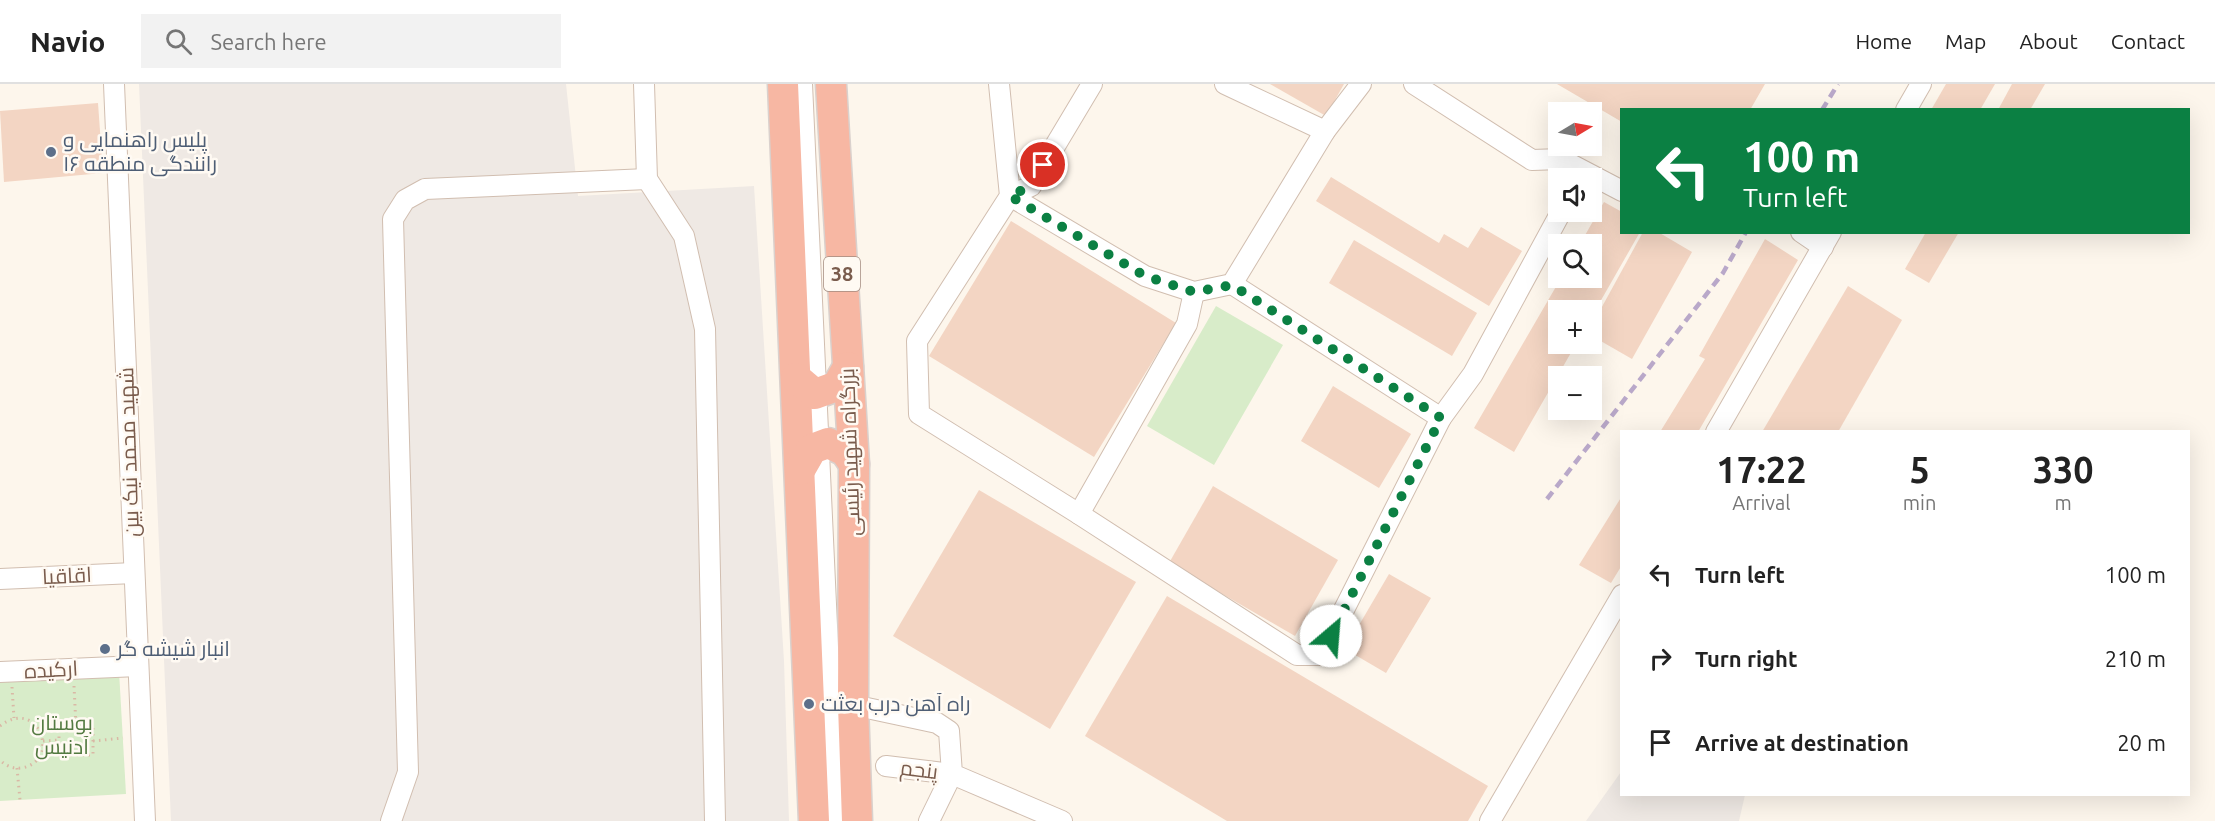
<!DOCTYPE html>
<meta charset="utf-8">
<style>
body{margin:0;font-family:Ubuntu,Cairo,sans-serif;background:#f2f2f2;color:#222;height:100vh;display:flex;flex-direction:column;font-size:22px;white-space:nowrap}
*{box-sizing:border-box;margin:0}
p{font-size:20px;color:#767676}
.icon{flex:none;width:33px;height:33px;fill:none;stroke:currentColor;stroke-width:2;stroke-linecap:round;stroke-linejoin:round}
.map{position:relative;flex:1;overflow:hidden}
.details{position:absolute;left:1620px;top:346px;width:570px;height:366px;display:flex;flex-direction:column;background:#fff;border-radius:0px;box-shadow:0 6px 24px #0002}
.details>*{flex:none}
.top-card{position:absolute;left:1620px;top:24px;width:570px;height:126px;border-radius:0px;box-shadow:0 6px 24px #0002;background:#0b8043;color:#fff;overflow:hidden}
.needle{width:39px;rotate:80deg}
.buttons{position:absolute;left:1548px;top:18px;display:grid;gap:12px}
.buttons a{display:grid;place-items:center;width:54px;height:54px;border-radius:0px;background:#fff;box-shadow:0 6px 24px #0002;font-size:30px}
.pin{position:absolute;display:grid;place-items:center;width:51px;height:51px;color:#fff;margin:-26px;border:3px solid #fff;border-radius:50%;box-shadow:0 2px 6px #0007}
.me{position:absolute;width:66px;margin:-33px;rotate:27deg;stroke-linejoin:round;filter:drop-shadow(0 0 4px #0008)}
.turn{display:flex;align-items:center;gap:21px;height:126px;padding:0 24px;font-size:27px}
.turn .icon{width:78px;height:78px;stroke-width:2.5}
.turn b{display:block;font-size:42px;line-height:51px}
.eta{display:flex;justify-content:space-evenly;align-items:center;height:102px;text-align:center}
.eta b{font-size:36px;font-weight:700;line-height:42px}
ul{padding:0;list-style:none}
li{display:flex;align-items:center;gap:18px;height:84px;padding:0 24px}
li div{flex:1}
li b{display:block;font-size:22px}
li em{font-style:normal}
header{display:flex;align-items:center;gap:36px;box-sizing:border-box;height:84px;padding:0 30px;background:#fff;border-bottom:2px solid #e0e0e0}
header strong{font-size:28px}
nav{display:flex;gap:33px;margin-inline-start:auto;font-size:21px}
.search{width:420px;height:54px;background:#f2f2f2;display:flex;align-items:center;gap:15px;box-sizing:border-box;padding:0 21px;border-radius:0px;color:#767676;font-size:22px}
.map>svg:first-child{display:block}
.industrial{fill:#efe9e4}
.green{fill:#d8ecc9}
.building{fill:#f3d5c3}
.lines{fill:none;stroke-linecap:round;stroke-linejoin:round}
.minor-casing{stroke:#d1beb0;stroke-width:22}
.highway-casing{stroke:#dad1cd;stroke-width:33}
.path{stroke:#d9b8a5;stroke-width:3;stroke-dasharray:1.5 4.5;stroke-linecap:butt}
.minor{stroke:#fff;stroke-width:20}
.highway{stroke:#f7b7a3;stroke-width:30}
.rail{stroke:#b9a8c9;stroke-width:4.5;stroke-dasharray:9 6;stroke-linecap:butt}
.route{stroke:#0b8043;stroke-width:10;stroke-dasharray:0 18}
.service-dot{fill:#5c6f8a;stroke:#fffaf3;stroke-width:2}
.labels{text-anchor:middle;stroke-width:5;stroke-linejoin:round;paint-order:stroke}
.shield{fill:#fffaf3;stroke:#a28b7f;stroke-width:1.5}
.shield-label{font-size:20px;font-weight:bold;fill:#7a5c4d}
.service-label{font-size:21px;fill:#4e5e75;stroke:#fffaf3;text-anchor:start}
.street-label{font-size:21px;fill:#7a5c4d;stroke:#fffaf3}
.park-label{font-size:21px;fill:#537a41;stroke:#fffaf3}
</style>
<header>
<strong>Navio</strong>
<div class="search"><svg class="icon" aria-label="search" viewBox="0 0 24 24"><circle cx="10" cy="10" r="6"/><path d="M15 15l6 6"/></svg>Search here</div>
<nav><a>Home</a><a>Map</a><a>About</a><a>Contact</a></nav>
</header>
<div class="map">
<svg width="2215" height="737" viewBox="0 0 2215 737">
<rect width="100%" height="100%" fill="#fdf6ec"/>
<g class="industrial">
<path d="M139,0H566L578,112L754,102L784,577L789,737H171Z"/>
<path d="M1621,688L1622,711H1745L1739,737H1586Z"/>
</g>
<g class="green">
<path d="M1216,222L1283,261L1214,381L1147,342Z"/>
<path d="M119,587L126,710L0,717V593Z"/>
</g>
<g class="building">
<path d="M1270,0H1344L1326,32Z"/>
<path d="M1557,0H1765L1750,26H1622V38Z"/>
<path d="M1946,0H1995L1980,26H1931Z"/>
<path d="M2012,0H2045L2030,26H1998Z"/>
<path d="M98,19L103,89L4,98L0,27Z"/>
<path d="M1331,93L1439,159L1444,150L1468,164L1481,143L1522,167L1489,222L1316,117Z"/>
<path d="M1604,118L1622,128V148H1640L1592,232V226H1558V260H1576L1514,368L1474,344L1561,194H1592V160H1580Z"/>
<path d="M1011,137L1176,239L1094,373L929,272Z"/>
<path d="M1643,148H1658L1692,168L1632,275L1592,252V241Z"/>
<path d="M1926,148H1959L1929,199L1905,185Z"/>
<path d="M1765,155L1798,176L1698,348H1660L1705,275L1699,272Z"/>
<path d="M1354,156L1477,229L1452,272L1329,199Z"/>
<path d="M1848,202L1902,236L1838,348H1762Z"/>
<path d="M1333,302L1411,350L1379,404L1301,357Z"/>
<path d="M1213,402L1338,476L1295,552L1169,479Z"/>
<path d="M979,406L1136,498L1050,645L893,552Z"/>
<path d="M1622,412V481L1611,499L1579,481Z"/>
<path d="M1389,490L1431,514L1386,589L1345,565Z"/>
<path d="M1167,512L1488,702L1468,737H1227L1085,652Z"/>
</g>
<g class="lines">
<g class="minor-casing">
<g id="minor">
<path d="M114,0L145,737"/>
<path d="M644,0L647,95L684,152L705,245L715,737"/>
<path d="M802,0L836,737"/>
<path d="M999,0L1010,112L917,257L919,330L1079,430L1187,240L1194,208"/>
<path d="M1225,0L1325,47"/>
<path d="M1414,0L1532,76L1561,75L1622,107"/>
<path d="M1906,26L1921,0"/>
<path d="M1010,112L1145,192L1194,208L1232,200L1325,47L1361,0"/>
<path d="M1010,112L1031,102L1092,0"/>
<path d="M1801,148L1823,163"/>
<path d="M1441,334L1473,290L1561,128"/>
<path d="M1716,348L1831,148"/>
<path d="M1079,430L1297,571H1321L1441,334L1232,200"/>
<path d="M0,495L134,489"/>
<path d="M0,588L138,582"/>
<path d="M853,621L937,639L949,647L952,690L1062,737"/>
<path d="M886,682L952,690L929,737"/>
<path d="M391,737L408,688L393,135L405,116L425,105L647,95"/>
<path d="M1490,737L1622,511"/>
</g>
</g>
<g class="highway-casing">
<g id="highway">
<path d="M783,0L814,737"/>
<path d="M831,0L854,380L853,621L857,737"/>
<path d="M796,294L815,310L837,302L848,283"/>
<path d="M800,386L812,365L828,359L845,367L854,380"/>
</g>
</g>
<g class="path">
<path d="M74,602L76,642"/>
<path d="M12,603L14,634"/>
<path d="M0,642C39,612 62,678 21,684C13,685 6,682 0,676"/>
<rect x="59" y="642" width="34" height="29"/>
<path d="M43,657L59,656"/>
<path d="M93,657L123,654"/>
<path d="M17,684L20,716"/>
</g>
<use href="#minor" class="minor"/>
<use href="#highway" class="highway"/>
<g class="rail">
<path d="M1822,26L1838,0"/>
<path d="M1547,415L1723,189L1746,148"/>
</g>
</g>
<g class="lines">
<path class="route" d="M1043,81L1031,102L1010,112L1145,192L1194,208L1232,201L1441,334L1331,552"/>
</g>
<g class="service-dot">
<circle cx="51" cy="68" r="6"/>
<circle cx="105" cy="565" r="6"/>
<circle cx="809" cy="620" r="6"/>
</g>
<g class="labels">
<rect class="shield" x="824" y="173" width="36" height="34" rx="4.5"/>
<g class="shield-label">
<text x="842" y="197">38</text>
</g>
<g class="service-label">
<text x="63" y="63">پلیس راهنمایی و<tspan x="63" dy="24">رانندگی منطقه ۱۶</tspan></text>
<text x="117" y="572">انبار شیشه گر</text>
<text x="821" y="627">راه آهن درب بعثت</text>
</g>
<g class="street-label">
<text transform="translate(129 368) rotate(-92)" y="7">شهید محمد نیک بین</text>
<text transform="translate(850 368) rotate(-92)" y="7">بزرگراه شهید رئیسی</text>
<text transform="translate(67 492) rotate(-3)" y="7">اقاقیا</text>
<text transform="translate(51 586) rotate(-3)" y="7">ارکیده</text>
<text transform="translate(919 686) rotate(7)" y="7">پنجم</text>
</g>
<g class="park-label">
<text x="62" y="646">بوستان<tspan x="62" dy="24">آدنیس</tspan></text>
</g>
</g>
</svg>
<div class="buttons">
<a><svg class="needle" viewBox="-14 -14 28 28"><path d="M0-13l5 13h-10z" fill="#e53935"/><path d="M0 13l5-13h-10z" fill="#767676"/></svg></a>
<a><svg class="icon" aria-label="sound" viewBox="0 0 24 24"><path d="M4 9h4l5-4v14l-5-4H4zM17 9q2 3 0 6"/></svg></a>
<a><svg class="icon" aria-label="search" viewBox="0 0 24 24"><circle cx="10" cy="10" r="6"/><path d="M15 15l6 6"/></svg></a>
<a>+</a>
<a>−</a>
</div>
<div class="pin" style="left:1043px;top:81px;background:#d93025"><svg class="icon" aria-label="arrive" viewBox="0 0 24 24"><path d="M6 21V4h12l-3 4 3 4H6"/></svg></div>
<svg class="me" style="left:1331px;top:552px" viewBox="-20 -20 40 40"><circle r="19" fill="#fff"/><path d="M0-13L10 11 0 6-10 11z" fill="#0b8043"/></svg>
<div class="top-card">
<div class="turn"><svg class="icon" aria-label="left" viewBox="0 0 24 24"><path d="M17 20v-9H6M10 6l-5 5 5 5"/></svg><div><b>100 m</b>Turn left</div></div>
</div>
<section class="details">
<div class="eta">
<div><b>17:22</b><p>Arrival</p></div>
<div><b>5</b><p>min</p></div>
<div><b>330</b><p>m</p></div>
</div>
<ul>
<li><svg class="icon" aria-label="left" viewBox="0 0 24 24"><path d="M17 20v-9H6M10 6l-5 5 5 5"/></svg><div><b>Turn left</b></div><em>100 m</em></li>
<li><svg class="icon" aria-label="right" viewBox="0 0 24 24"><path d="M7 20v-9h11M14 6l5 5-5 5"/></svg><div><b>Turn right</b></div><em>210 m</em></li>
<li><svg class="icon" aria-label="arrive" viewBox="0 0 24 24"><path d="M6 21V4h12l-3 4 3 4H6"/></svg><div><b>Arrive at destination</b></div><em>20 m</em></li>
</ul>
</section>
</div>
